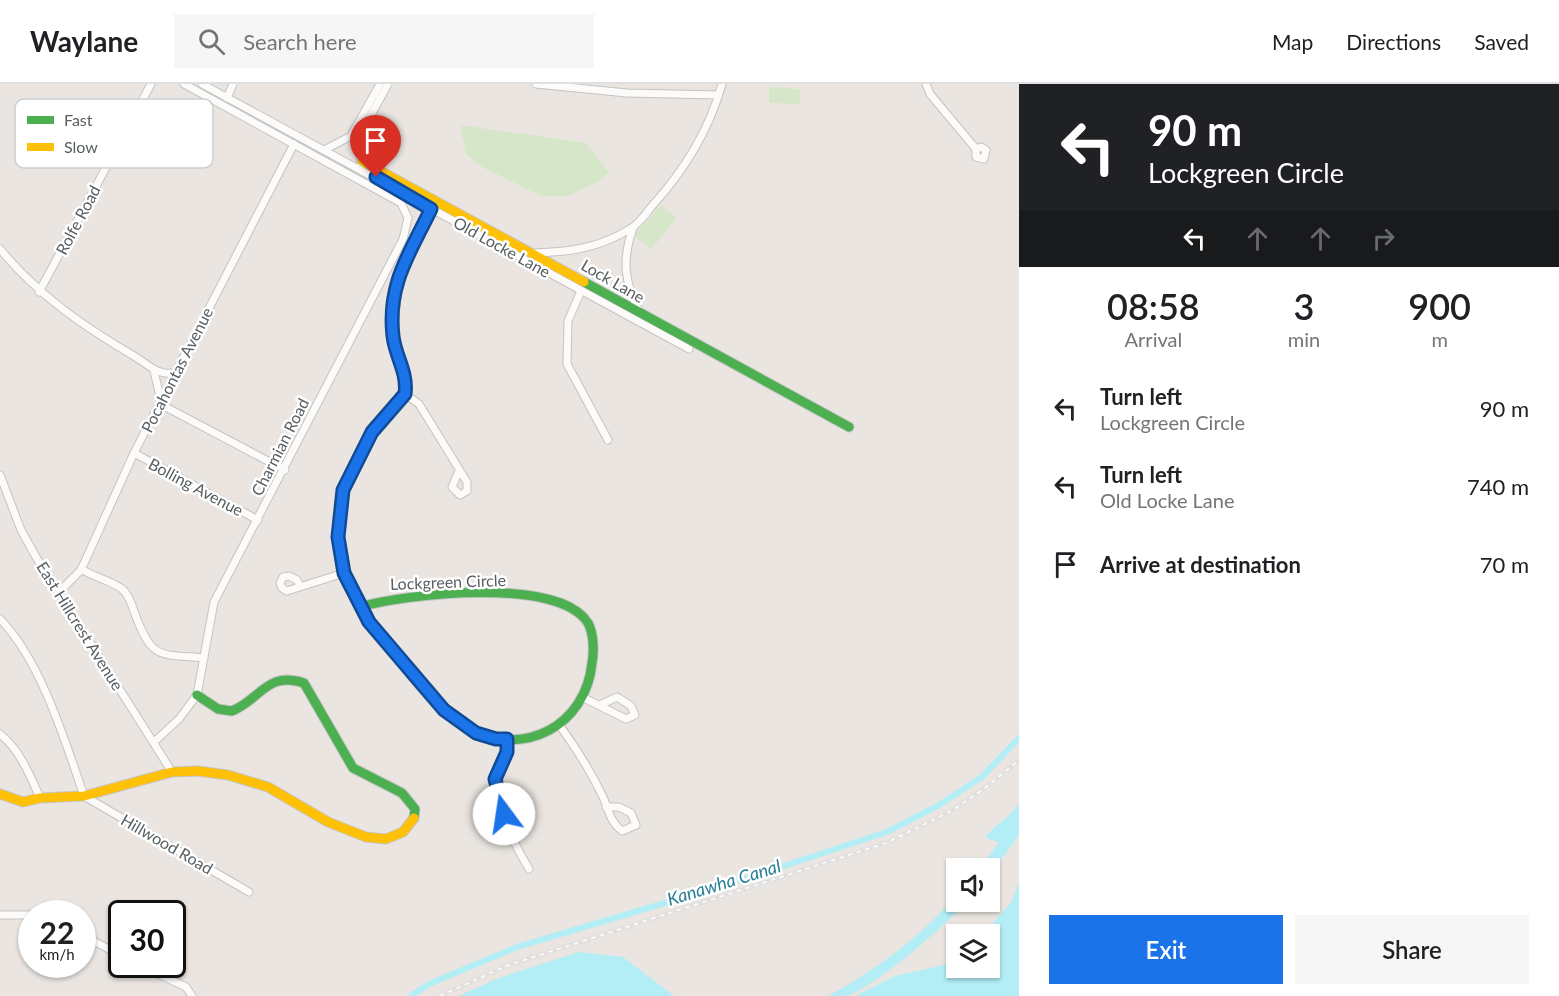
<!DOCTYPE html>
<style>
body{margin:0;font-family:Lato,sans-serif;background:#f6f6f6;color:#202124;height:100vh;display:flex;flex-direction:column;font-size:22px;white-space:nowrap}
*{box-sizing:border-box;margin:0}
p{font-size:20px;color:#757577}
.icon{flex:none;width:33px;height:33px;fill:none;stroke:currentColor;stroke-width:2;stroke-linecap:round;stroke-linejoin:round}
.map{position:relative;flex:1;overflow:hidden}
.sheet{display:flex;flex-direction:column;background:#fff;width:540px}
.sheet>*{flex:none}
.guide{background:#202124;color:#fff;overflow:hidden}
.tools{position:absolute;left:946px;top:774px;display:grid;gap:12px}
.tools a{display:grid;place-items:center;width:54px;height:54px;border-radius:0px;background:#fff;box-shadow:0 2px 4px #0004;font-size:30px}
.speed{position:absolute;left:18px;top:816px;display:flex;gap:12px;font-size:30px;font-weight:700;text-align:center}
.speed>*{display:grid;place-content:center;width:78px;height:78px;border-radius:50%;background:#fff;box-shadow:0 2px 4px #0004;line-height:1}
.speed small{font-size:15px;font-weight:400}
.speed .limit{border:3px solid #111;border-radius:9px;background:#fff;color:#111}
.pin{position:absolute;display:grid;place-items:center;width:51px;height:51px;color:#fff;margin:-62px -26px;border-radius:50% 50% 50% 0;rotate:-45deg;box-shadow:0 0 6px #0007}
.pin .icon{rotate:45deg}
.me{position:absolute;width:66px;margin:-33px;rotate:346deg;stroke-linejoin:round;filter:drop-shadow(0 0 4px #0008)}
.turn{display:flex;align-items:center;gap:21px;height:126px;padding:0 30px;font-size:27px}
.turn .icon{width:78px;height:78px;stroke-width:2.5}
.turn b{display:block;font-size:42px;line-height:51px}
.lanes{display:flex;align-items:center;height:57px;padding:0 30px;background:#0003;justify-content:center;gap:30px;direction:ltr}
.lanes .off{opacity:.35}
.eta{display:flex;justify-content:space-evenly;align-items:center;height:102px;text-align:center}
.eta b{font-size:36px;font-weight:600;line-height:42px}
.primary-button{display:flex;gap:12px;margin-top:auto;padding:12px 30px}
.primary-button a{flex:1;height:69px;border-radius:0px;background:#1a73e8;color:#fff;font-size:24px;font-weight:600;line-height:69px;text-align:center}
.primary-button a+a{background:#f6f6f6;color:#202124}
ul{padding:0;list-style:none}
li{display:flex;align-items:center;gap:18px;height:78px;padding:0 30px}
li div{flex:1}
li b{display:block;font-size:22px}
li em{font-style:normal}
header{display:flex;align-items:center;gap:36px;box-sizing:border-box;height:84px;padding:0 30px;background:#fff;border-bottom:2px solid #e0e0e0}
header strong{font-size:28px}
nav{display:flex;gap:33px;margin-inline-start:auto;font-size:21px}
.search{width:420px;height:54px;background:#f6f6f6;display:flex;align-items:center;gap:15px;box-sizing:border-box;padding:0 21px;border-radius:0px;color:#757577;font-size:22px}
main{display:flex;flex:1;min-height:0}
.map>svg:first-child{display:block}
.green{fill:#d6e7c9}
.water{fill:#b3edf6}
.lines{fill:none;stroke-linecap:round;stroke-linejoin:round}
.canal{stroke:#b3edf6;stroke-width:6}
.street-casing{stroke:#c3c4c3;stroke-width:9}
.fast-casing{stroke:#c5c5c4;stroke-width:11}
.slow-casing{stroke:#c5c5c4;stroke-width:11}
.street{stroke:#fcfbfa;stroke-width:7}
.fast{stroke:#4caf50;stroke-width:9}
.slow{stroke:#ffc107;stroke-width:9}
.rail-casing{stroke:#e1e0e0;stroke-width:4}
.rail{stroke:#fff;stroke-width:1.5;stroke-dasharray:4.5;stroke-linecap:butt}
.route-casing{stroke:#114b97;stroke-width:15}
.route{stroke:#1a73e8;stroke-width:10}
.labels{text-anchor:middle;stroke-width:5;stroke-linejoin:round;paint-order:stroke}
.street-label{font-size:16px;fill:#575e61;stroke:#fff}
.water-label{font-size:18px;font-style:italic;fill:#287e95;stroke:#fff}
.key{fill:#fff;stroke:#cdcfd0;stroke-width:1.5}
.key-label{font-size:16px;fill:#575e61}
</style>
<header>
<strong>Waylane</strong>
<div class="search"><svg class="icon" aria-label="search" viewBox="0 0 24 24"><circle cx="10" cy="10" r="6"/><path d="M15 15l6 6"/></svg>Search here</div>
<nav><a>Map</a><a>Directions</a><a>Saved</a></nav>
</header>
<main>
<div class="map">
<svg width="1019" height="912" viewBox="0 0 1019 912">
<rect width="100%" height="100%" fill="#eae5e0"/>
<g class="green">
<path d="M769,3L800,5V20L769,19Z"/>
<path d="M460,41L586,59L609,88L597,98L568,112H541L482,83L466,70Z"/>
<path d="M661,121L677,134L651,165L636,153V149Z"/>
</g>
<g class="water">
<path d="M1019,719V751L990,791V784H980L999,758L985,754C995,739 1010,735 1019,719Z"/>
<path d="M1019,798V912H855L895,892L957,878V884H990V850H983L1011,819Z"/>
<path d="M957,809V818H967C941,845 884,895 850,911C844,912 835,912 828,912C872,889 927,849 957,809Z"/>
<path d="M579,868L623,873L674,912H459L496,895Z"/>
</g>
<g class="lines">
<path class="canal" d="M411,912L429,900L517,863L729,800L887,748L939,721L982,693L1019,654"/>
<g class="street-casing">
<g id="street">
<path d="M202,0L689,265"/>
<path d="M536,0L627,9L718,11"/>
<path d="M926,0L930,10L976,65V73L984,75L986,66L981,63L976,65"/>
<path d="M227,14L233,0"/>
<path d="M324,66L351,52L380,0"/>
<path d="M361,81L360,51L388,0"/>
<path d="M633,144C622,175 624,198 639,227"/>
<path d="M0,165C38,211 83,242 134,272C148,280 157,292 175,289"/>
<path d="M534,169C570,168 599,164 630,145C639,140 646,130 652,122C684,87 709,46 722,0"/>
<path d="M581,207L568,237L567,280L608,356"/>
<path d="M39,208L151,0"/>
<path d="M154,287L161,317"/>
<path d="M405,310L419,320L467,398V407L460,411L452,403L459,387"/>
<path d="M160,320L285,386"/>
<path d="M134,369L258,436"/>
<path d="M0,391L21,446L36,473L172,688"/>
<path d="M81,485C92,492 116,499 122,505C129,511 132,521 135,530C152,576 159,570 204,574"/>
<path d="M300,502L297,496L289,492L283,493L280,499L282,504L287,507L344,489"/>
<path d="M59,508L81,486L134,369L294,60"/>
<path d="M0,535C41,577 65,657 84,712L249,808"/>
<path d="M584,614L626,635L635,631L631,622L617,613L600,621"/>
<path d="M560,642C576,664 590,686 602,711C609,725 609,737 622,747L636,741L631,729L619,723H606"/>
<path d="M0,650C20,666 30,691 40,714"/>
<path d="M507,655C506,673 497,682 495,695C492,718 517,765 529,785"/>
<path d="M154,658L179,635L197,611L214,518L403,155L408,134L401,119L184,0"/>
<path d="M0,831H32"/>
<path d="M82,851L122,872"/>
<path d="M137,880L186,903L192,912"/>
</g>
</g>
<g class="fast-casing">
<g id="fast">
<path d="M584,198L849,343"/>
<path d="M367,357L405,310C406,289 395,272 393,251C388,205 411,166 431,125"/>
<path d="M360,523C405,510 559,492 588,539C594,550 594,568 592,579C586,641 524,675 468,644"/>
<path d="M197,611L218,625L232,627C262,614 267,587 304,599L353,684L402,709L415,725L414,734"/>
</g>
</g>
<g class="slow-casing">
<g id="slow">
<path d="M362,77L584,198"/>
<path d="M367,357C313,445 342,504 400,577C420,602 441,629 468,644"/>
<path d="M0,710L23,718L40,714L84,712L172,688L198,687L228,691L268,703L328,738L366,753L386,755L403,748L414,734"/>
</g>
</g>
<use href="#street" class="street"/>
<use href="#fast" class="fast"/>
<use href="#slow" class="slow"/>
<g class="rail-casing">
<path id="rail" d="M440,912L506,882L886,759L953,726L985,704L1019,676"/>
</g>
<use href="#rail" class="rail"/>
</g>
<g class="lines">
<g class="route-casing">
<path id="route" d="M376,93L431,125C410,169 387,200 393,252C395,272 408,288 405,310L372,348L343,406L338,453L344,489L369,538L444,626L476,649L496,655H507V668L495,695L504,730"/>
</g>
<use href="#route" class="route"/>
</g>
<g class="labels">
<g class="street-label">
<text transform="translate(78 136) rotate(-62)" y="6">Rolfe Road</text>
<text transform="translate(502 163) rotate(29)" y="6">Old Locke Lane</text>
<text transform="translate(613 197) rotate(30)" y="6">Lock Lane</text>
<text transform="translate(177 286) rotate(-63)" y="6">Pocahontas Avenue</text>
<text transform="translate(280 363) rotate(-63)" y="6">Charmian Road</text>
<text transform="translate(196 403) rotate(28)" y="6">Bolling Avenue</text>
<text transform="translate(448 498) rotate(-2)" y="6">Lockgreen Circle</text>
<text transform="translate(80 542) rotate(58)" y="6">East Hillcrest Avenue</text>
<text transform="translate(167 760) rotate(30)" y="6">Hillwood Road</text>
</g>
<g class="water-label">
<text transform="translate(724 799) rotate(-17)" y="6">Kanawha Canal</text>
</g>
</g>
<rect x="15" y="15" width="198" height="69" rx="9" class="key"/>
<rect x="27" y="32" width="27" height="8" fill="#4caf50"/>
<rect x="27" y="59" width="27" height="8" fill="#ffc107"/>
<g class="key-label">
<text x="64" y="42">Fast</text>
<text x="64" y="69">Slow</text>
</g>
</svg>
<div class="tools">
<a><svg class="icon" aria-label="sound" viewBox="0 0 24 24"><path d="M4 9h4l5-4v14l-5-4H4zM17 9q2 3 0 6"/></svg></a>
<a><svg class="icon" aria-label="layers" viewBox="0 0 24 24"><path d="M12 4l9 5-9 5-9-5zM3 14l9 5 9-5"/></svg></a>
</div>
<div class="speed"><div>22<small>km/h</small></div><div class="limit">30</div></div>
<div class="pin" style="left:376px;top:93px;background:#d93025"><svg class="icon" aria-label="arrive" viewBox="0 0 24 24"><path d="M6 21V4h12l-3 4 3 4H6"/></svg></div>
<svg class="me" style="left:504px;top:730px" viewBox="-20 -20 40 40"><circle r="19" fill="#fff"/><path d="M0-13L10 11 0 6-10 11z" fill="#1a73e8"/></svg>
</div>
<section class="sheet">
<div class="guide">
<div class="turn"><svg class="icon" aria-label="left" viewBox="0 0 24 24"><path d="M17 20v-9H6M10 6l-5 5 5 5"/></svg><div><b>90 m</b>Lockgreen Circle</div></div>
<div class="lanes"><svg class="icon" aria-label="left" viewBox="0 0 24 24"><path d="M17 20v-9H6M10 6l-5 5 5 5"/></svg><svg class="icon off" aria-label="ahead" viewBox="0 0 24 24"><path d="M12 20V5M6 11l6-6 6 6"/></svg><svg class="icon off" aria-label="ahead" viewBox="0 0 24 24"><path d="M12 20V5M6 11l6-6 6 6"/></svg><svg class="icon off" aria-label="right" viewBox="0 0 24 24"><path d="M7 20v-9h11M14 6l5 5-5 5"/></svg></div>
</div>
<div class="eta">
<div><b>08:58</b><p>Arrival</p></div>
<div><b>3</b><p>min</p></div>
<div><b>900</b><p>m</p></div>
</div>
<ul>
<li><svg class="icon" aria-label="left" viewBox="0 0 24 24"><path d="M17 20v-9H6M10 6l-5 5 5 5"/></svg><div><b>Turn left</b><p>Lockgreen Circle</p></div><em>90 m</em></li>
<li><svg class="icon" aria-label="left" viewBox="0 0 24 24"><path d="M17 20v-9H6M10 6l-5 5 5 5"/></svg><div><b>Turn left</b><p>Old Locke Lane</p></div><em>740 m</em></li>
<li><svg class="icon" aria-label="arrive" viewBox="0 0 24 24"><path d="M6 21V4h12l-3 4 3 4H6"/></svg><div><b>Arrive at destination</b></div><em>70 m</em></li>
</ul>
<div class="primary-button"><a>Exit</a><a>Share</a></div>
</section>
</main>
